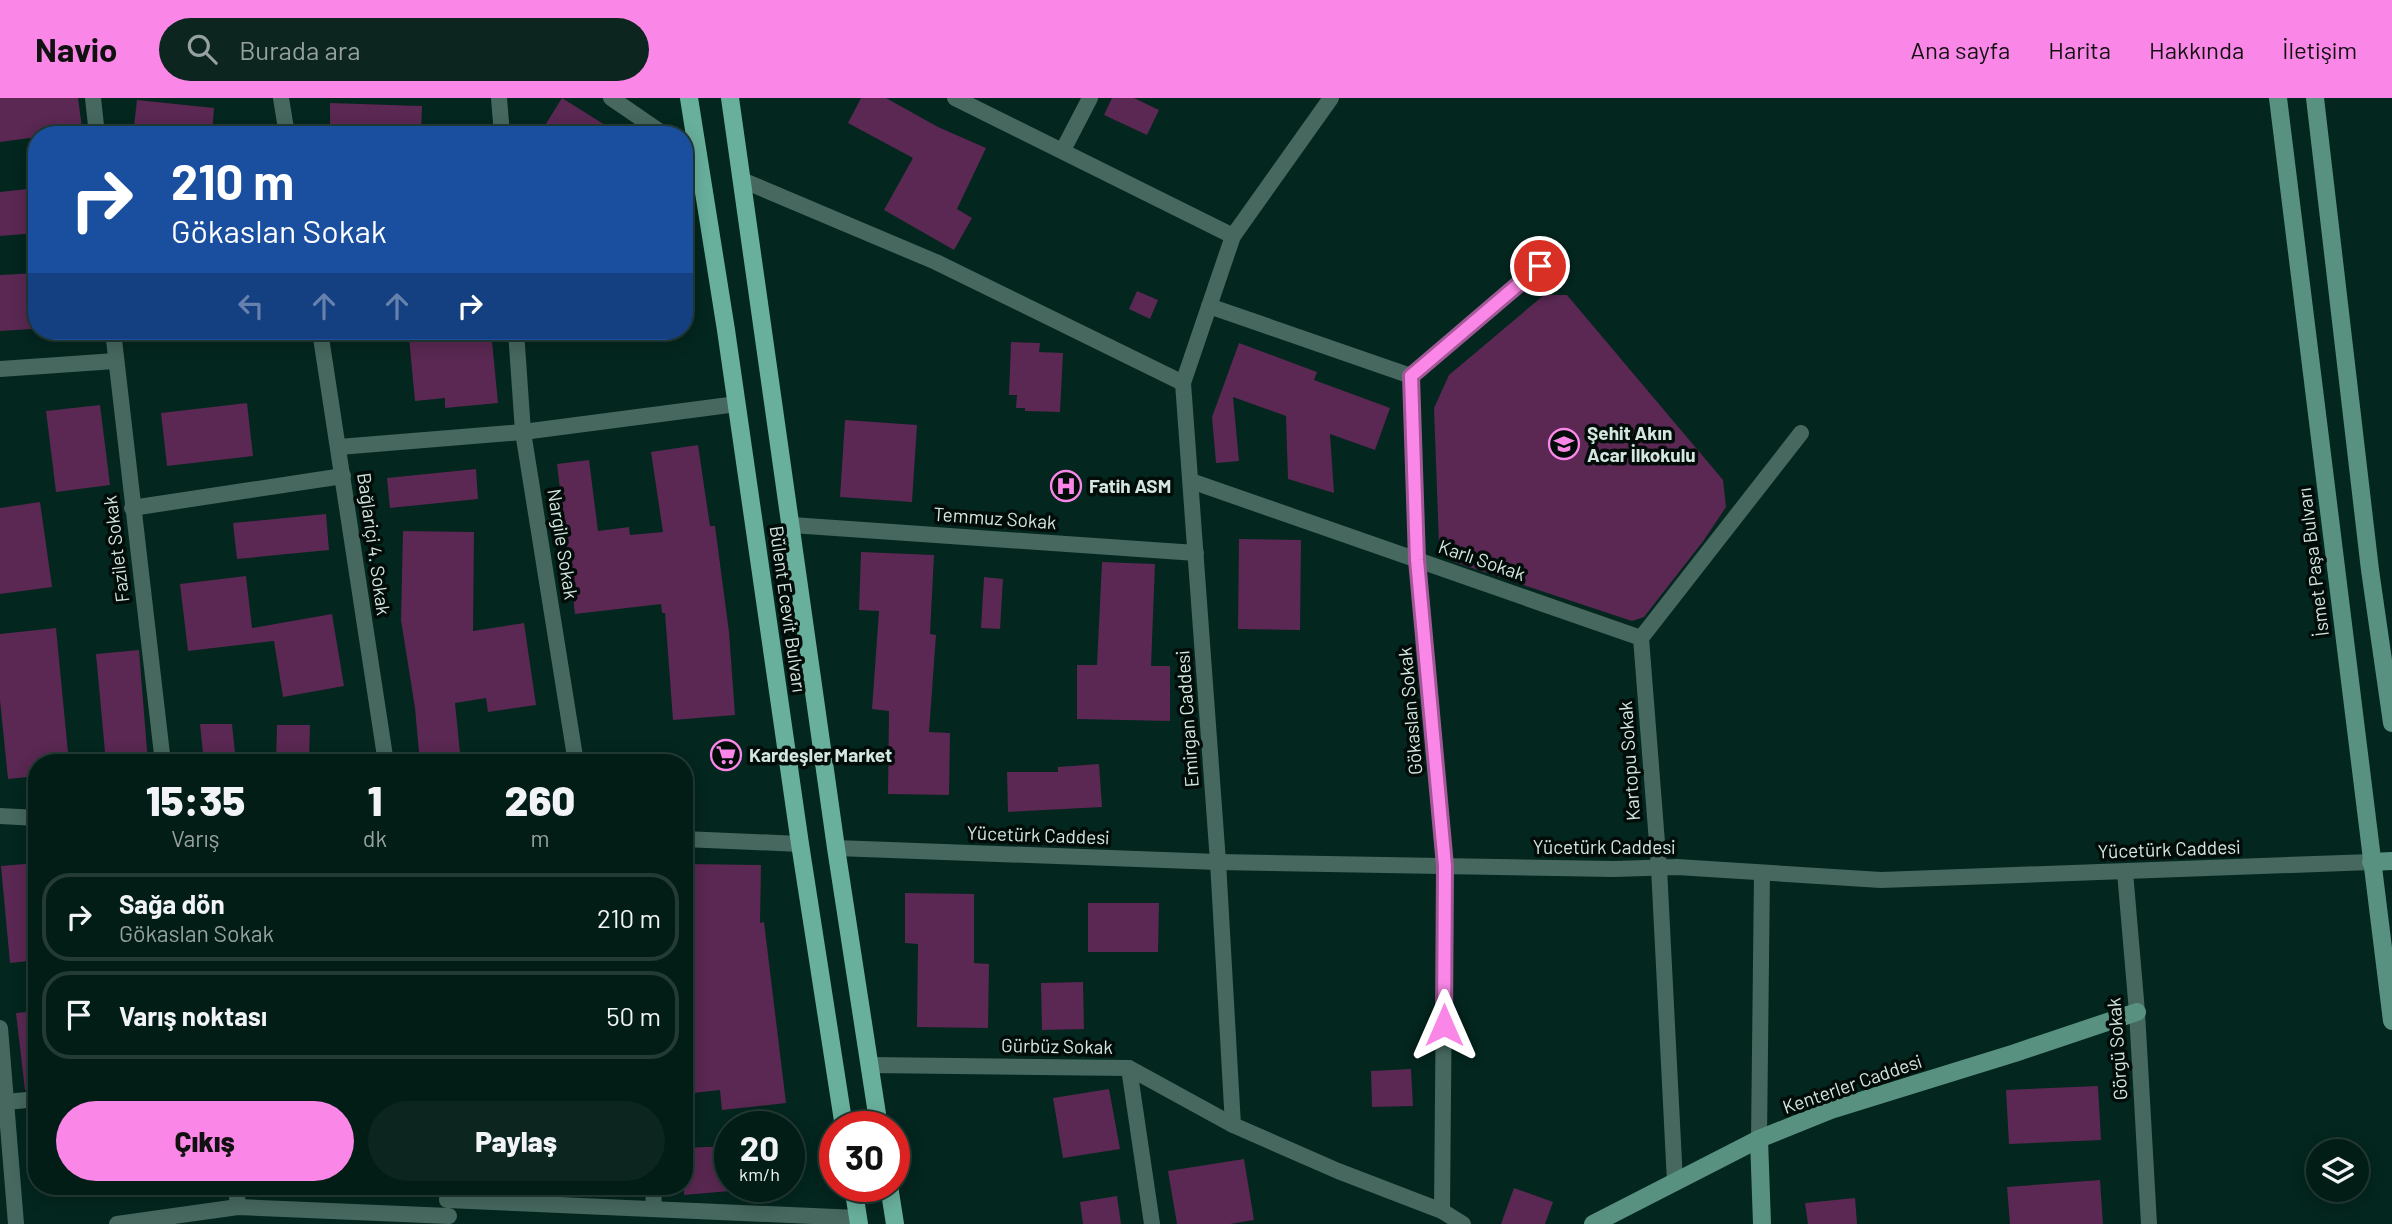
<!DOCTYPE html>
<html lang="tr">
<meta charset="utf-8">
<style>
body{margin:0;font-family:Barlow,sans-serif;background:#0c251f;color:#f1f3f6;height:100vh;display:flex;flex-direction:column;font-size:26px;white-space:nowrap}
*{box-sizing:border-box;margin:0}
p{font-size:23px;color:#96a1a1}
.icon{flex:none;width:38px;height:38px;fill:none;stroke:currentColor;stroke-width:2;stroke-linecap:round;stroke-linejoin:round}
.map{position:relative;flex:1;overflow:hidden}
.side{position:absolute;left:28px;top:656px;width:665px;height:441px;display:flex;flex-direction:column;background:#021c16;border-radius:28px;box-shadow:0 4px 18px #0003,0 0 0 2px #233a35}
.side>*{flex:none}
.top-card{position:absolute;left:28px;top:28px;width:665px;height:214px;border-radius:28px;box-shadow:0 4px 18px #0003,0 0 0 2px #233a35;background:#1a4fa0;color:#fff;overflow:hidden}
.controls{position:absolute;left:2306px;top:1041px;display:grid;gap:14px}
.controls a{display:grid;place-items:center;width:63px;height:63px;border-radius:50%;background:#021c16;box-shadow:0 4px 18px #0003,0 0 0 2px #233a35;font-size:35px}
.speed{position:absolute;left:714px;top:1013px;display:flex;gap:14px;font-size:35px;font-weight:700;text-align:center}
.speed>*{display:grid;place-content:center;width:91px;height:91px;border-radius:50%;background:#021c16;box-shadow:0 4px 18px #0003,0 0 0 2px #233a35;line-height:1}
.speed small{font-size:18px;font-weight:400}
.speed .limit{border:10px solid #d22;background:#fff;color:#111}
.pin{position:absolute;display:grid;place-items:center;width:60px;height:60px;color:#fff;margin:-30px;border:4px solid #fff;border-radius:50%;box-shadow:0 2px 7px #0007}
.me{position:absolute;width:77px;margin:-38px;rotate:0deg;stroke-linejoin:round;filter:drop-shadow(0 0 5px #0008)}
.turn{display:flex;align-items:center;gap:24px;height:147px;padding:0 28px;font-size:32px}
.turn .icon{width:91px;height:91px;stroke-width:2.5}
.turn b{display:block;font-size:49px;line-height:60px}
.lanes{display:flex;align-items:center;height:66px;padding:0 28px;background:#0003;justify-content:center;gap:35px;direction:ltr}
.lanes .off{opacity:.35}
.eta{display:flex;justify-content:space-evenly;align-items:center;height:119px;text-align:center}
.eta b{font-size:42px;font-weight:800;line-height:49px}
.primary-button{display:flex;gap:14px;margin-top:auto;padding:14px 28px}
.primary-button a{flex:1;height:80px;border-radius:42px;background:#fa87e7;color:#111;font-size:28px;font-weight:800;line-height:80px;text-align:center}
.primary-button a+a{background:#0c251f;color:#f1f3f6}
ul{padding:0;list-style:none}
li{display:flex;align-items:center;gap:21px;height:88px;margin:0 14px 10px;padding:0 14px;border:4px solid #233a35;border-radius:28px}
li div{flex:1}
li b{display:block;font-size:26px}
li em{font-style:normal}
header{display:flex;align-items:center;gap:42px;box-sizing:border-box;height:98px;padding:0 35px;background:#fa87e7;color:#111}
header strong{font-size:33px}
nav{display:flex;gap:38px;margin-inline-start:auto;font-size:24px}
.search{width:490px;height:63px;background:#0c251f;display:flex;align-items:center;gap:18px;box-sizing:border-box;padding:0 24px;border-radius:38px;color:#96a1a1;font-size:26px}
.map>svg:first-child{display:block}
.building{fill:#5a2852}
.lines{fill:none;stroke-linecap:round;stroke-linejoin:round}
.street{stroke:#46685e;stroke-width:16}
.secondary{stroke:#599181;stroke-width:18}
.primary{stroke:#68b09c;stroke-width:18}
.route-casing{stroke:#a25896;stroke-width:18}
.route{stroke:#fa87e7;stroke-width:12}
.labels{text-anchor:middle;stroke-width:7;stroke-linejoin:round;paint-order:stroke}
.poi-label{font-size:19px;font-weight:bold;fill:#d4e6e0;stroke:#020c09;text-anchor:start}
.street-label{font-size:19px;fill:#d4e6e0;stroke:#020c09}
</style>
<header>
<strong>Navio</strong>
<div class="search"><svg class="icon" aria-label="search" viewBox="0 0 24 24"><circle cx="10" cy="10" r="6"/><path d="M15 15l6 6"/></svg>Burada ara</div>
<nav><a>Ana sayfa</a><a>Harita</a><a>Hakkında</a><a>İletişim</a></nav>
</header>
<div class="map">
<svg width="2392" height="1126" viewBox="0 0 2392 1126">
<rect width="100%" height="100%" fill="#03261e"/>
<g class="building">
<path d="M0,0H78L83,37H37V39L0,44Z"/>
<path d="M562,0L621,37H539Z"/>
<path d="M861,0H886L938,29L986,50L957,111L972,120L954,152L884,112L913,60L848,25Z"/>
<path d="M1112,0H1134L1159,12L1147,37L1104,17Z"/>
<path d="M137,2L214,10L212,37H133Z"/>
<path d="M330,5L422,8L421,37H330Z"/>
<path d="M37,90V135L0,138V94Z"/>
<path d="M37,175V202L30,203L32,231L0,233V177Z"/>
<path d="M1137,193L1158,202L1150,221L1129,211Z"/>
<path d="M1544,197H1567L1723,382L1726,409L1704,442L1644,519L1632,523L1454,464L1439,446L1434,310L1449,277Z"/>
<path d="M491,233L498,305L445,310V300L415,303L409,240Z"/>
<path d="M1011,244L1040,245L1039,254L1063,255L1060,314L1025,313V310H1016L1017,297H1009Z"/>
<path d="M1239,245L1317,274L1314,282L1390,310L1375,352L1330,336L1334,395L1288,381L1286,318L1233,299L1239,363L1216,365L1212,319Z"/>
<path d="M247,305L253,358L167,368L161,315Z"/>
<path d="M100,307L110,387L56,394L46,313Z"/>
<path d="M845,322L917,327L912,404L840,399Z"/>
<path d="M698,347L710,428H715L729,534L735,617L673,622L665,515H662L661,506L575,516L557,366L589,362L598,433L629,429L630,437L663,434L651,354Z"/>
<path d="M476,371L478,401L390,410L387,380Z"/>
<path d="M40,404L52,489L0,496V410Z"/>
<path d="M326,416L329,452L237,461L233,425Z"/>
<path d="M403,433L474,434L473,533L524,525L536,607L488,614L486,600L455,605L461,665H420L415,610L401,522Z"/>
<path d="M1239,441L1301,442L1300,532L1238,531Z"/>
<path d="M861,454L934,457L930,536L936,537L929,634L950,635L949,697L888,696L889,613L872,611L879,513L859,512Z"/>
<path d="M1102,464L1155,466L1151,568H1170V623L1077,621V567H1097Z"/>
<path d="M246,478L252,530L332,516L344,588L283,599L274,543L188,553L180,486Z"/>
<path d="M984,479L1003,481L1000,531L981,530Z"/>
<path d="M56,530L69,665H37V678L8,681L0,602V536Z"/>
<path d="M139,552L148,665H106L96,556Z"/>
<path d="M200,626H232L236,665H204Z"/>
<path d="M277,627H310L309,665H276Z"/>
<path d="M1099,666L1102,709L1008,714L1007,674H1058V669Z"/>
<path d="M37,765V862L10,865L1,768Z"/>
<path d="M684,766L761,767L760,825L764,824L786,1005L722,1012L720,992L684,996Z"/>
<path d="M905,795L974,796V865L989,866L988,930L917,929L918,846L905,845Z"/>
<path d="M1088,805H1159L1158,854H1088Z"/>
<path d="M1083,884L1084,931L1042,932L1041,885Z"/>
<path d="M37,913V991L25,992L16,915Z"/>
<path d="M1411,971L1413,1008L1372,1009L1371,973Z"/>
<path d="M2098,988L2101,1042L2009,1046L2006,992Z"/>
<path d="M1109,991L1120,1051L1063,1060L1053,1000Z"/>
<path d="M730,1048V1093L684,1097V1050Z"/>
<path d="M1244,1061L1254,1122L1230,1126H1177L1168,1073Z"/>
<path d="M2100,1082L2103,1126H2010L2007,1089Z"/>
<path d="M1514,1090L1553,1104L1545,1126H1501Z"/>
<path d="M1117,1098L1121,1126H1083L1080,1104Z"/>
<path d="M1855,1100L1857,1126H1808L1805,1105Z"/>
</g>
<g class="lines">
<g class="street">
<path d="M93,0L97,37"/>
<path d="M281,0L287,37"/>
<path d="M499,0L502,37"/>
<path d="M611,0L665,37"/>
<path d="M955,0L1233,138"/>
<path d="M1331,0L1233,138L1183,285L1218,764L1233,1027L1338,1073L1442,1113L1463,1126"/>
<path d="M1063,52L1090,0"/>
<path d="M742,82L936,164L1183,285"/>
<path d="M1209,208L1411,278"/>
<path d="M113,233L163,665"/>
<path d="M320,233L386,665"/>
<path d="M516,233L523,334L576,665"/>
<path d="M0,271L115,263"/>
<path d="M339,349L523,334L737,306"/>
<path d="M1191,383L1641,540"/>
<path d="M132,410L343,378"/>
<path d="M792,427L1196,455"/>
<path d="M0,718L37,720"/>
<path d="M684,741L800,746"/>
<path d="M836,750L1218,764L1614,771L1677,769L1881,782L2371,764"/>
<path d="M2125,774L2137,914L2149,1126"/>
<path d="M0,930L16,1126"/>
<path d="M869,967L1129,970L1152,1126"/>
<path d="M1129,970L1233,1027"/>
<path d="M6,1004L37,1001"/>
<path d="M1759,1041L1762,775"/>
<path d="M1675,1084L1659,770L1641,540L1801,335"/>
<path d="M236,1088L238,1109"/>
<path d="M653,1088L654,1111"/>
<path d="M447,1102L858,1120"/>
<path d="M1442,1113L1445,768L1417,462L1411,278L1540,168"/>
<path d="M117,1126L238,1109L449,1118"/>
</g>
<g class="secondary">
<path d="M2278,0L2392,923"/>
<path d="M2315,0L2370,472L2392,625"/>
<path d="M2371,764L2392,763"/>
<path d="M1759,1041L1762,1126"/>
<path d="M1593,1126L1759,1041L1831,1012L2015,955L2137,914"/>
</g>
<g class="primary">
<path d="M689,0L726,232L800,746L844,1029"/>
<path d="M730,0L836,750L879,1029"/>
<path d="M853,1088L859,1126"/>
<path d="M889,1088L895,1126"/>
</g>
</g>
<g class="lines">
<g class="route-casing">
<path id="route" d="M1444,927L1445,768L1417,462L1411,278L1540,168"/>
</g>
<use href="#route" class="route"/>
</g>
<defs>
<g id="school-ring" transform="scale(1.575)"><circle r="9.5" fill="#020c09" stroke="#fa87e7" stroke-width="1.5"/><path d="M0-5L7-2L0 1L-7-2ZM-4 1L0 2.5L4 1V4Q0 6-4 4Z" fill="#fa87e7"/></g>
<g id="hospital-ring" transform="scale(1.575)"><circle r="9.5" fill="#020c09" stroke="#fa87e7" stroke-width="1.5"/><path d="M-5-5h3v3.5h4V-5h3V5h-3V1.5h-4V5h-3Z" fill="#fa87e7"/></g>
<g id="supermarket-ring" transform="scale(1.575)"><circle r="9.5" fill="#020c09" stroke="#fa87e7" stroke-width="1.5"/><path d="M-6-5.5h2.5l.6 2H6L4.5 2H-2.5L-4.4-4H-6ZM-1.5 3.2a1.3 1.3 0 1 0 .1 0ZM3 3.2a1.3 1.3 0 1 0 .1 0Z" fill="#fa87e7"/></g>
</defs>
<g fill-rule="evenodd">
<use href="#school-ring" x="1564" y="346"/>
<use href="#hospital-ring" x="1066" y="388"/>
<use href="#supermarket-ring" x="726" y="657"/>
</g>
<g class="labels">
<g class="poi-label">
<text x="1587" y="342">Şehit Akın<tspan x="1587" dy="22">Acar İlkokulu</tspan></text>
<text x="1089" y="395">Fatih ASM</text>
<text x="749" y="664">Kardeşler Market</text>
</g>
<g class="street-label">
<text transform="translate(995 420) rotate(4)" y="7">Temmuz Sokak</text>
<text transform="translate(374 446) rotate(82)" y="7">Bağlariçi 4. Sokak</text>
<text transform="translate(563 446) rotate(81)" y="7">Nargile Sokak</text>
<text transform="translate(116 451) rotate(-97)" y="7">Fazilet Sokak</text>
<text transform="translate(1482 462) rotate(19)" y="7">Karlı Sokak</text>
<text transform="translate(2313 464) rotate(-97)" y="7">İsmet Paşa Bulvarı</text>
<text transform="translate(788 511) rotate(82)" y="7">Bülent Ecevit Bulvarı</text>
<text transform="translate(1410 613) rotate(-95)" y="7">Gökaslan Sokak</text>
<text transform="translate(1187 621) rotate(-94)" y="7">Emirgan Caddesi</text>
<text transform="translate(1629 663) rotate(-94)" y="7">Kartopu Sokak</text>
<text transform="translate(1038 737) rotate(2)" y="7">Yücetürk Caddesi</text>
<text x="1604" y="756">Yücetürk Caddesi</text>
<text transform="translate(2169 751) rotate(-2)" y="7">Yücetürk Caddesi</text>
<text transform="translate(1057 948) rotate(1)" y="7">Gürbüz Sokak</text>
<text transform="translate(2117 951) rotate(-94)" y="7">Görgü Sokak</text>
<text transform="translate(1852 986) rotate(-19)" y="7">Kenterler Caddesi</text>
</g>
</g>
</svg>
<div class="controls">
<a><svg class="icon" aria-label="layers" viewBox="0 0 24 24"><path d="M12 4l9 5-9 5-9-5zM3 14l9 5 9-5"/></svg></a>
</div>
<div class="speed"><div>20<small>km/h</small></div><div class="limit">30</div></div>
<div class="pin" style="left:1540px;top:168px;background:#d93025"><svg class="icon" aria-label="arrive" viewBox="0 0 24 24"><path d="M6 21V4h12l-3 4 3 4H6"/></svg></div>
<svg class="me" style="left:1444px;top:927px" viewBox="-20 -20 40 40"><path d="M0-17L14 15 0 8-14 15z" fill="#fa87e7" stroke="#fff" stroke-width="4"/></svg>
<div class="top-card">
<div class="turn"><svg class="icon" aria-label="right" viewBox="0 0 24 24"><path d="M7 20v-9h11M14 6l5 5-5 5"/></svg><div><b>210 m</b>Gökaslan Sokak</div></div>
<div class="lanes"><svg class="icon off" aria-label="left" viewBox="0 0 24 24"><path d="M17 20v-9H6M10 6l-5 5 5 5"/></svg><svg class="icon off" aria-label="ahead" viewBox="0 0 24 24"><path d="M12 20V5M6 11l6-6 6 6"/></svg><svg class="icon off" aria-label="ahead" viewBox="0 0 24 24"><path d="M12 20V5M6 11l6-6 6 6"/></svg><svg class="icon" aria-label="right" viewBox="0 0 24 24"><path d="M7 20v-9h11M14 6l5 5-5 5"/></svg></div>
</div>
<section class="side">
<div class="eta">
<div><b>15:35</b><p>Varış</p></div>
<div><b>1</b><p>dk</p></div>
<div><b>260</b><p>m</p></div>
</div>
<ul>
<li><svg class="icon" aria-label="right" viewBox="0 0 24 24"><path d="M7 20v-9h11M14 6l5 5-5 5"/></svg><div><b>Sağa dön</b><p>Gökaslan Sokak</p></div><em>210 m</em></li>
<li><svg class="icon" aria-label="arrive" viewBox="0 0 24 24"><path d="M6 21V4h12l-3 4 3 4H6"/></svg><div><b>Varış noktası</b></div><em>50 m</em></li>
</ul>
<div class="primary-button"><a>Çıkış</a><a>Paylaş</a></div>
</section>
</div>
